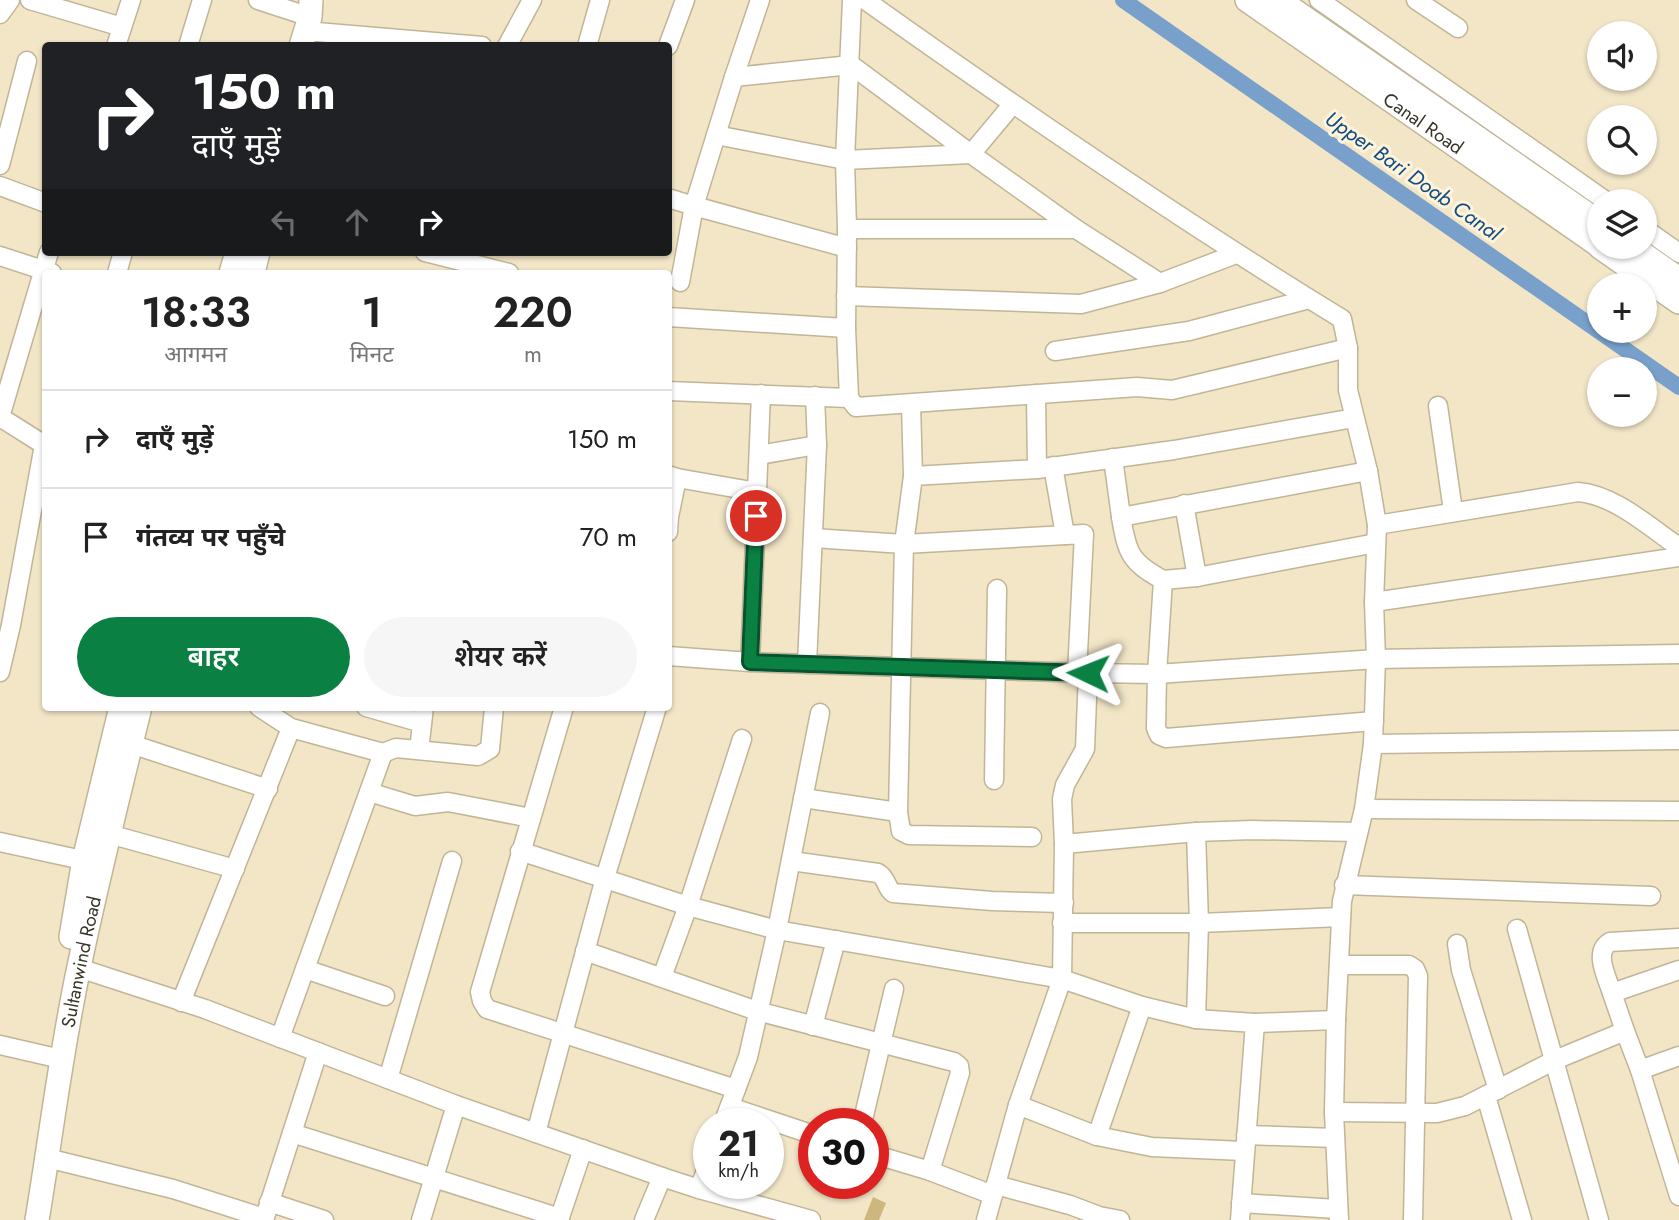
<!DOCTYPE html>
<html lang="hi">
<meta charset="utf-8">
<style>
body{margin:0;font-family:Jost,"Noto Sans Devanagari",sans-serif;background:#f6f6f6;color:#222;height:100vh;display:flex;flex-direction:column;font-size:26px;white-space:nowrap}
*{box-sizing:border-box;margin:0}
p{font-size:23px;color:#767676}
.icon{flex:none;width:38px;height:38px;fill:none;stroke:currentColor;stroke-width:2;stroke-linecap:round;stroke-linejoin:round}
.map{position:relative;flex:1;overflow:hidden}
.details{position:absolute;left:42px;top:270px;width:630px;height:441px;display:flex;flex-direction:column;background:#fff;border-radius:7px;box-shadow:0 2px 5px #0004}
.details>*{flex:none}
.guide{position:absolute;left:42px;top:42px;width:630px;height:214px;border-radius:7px;box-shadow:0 2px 5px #0004;background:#202124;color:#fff;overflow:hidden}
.buttons{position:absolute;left:1587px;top:21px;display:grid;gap:14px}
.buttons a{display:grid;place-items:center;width:70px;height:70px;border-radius:50%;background:#fff;box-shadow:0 2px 5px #0004;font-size:35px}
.speed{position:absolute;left:693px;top:1108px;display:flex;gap:14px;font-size:35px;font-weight:700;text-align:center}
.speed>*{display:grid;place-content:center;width:91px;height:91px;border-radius:50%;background:#fff;box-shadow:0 2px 5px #0004;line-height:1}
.speed small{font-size:18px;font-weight:400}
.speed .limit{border:10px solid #d22;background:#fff;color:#111}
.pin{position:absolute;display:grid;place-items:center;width:60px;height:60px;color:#fff;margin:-30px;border:4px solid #fff;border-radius:50%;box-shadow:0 2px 7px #0007}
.me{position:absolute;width:77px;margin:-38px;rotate:272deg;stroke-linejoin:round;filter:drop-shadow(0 0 5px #0008)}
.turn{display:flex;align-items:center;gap:24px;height:147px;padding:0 35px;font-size:32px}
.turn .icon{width:91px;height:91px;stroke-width:2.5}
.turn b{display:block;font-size:49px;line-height:60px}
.lanes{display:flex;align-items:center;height:66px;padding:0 35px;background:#0003;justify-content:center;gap:35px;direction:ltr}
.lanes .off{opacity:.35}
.eta{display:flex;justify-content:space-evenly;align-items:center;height:119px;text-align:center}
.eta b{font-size:42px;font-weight:600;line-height:49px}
.cta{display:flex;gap:14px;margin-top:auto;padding:14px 35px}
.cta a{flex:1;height:80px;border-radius:42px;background:#0b8043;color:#fff;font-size:28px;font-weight:600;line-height:80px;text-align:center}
.cta a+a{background:#f6f6f6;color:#222}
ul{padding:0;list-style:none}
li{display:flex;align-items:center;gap:21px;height:98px;padding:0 35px;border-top:2px solid #e0e0e0}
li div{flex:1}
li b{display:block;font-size:26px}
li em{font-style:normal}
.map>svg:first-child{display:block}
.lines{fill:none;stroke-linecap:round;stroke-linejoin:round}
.canal{stroke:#78a0cb;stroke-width:16}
.building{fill:#cdb77f}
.minor-casing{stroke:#c1b597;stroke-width:21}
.major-casing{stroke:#c1b597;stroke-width:26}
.minor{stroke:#fff;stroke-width:18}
.major{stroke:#fff;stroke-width:23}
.route-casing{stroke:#07532c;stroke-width:18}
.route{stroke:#0b8043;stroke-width:12}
.labels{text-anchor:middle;stroke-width:6;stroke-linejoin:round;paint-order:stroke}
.street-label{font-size:19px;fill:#383428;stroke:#fdf4db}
.water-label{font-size:21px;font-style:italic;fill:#134c82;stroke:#fdf4db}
</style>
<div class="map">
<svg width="1679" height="1220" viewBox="0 0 1679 1220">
<rect width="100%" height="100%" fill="#f2e6c7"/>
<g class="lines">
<path class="canal" d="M1123,0L1679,387"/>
</g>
<path class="building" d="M873,1197L886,1203L879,1220H864Z"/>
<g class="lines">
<g class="minor-casing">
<g id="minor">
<path d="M30,0L122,27"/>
<path d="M258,0L310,17"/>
<path d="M852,0L845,160L847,229L846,328L849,398L856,407L1137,387L1172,390L1348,348"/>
<path d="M865,0C1021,111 1179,219 1342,319L1348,348V390L1368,471L1377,525L1374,602L1376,659L1679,654"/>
<path d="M1319,0L1606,201"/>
<path d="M1416,0L1458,28"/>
<path d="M0,14L10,0"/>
<path d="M305,31L482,46"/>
<path d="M116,46L131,0"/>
<path d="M188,46L202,0"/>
<path d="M507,46L532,0"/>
<path d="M587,46L600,0"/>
<path d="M668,46L685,0"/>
<path d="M734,77L760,0"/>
<path d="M716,135L845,160L971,154L1076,229L1160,283"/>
<path d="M0,165L27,61"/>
<path d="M0,186L46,203"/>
<path d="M668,198L694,206L680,282"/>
<path d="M847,229H1076"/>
<path d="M1645,229L1679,253"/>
<path d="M847,248L694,206L734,77L851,65L971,154L1012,105"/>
<path d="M425,252L509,273"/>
<path d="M0,256L52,273"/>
<path d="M117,273L123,252"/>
<path d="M846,296L1081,304L1160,283L1236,254"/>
<path d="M668,317L846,328"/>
<path d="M1055,351L1189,331L1309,299"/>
<path d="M668,391L849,398"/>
<path d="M911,404L913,476"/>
<path d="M1438,406L1453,511"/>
<path d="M0,417L49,252"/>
<path d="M0,417L46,446"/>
<path d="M759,455L817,445"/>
<path d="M1113,458L1121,517L1368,471"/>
<path d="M1053,466L1065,535"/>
<path d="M1037,469L1174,450L1354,418"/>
<path d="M668,475L677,478L669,517L668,532"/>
<path d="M677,478L757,492"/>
<path d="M1184,504L1197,577"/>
<path d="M1121,517C1127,553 1130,562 1163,580"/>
<path d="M1377,525L1578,492C1615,495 1649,527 1679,547"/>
<path d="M813,538L904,544L1084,534L1077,673"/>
<path d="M1374,602L1679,557"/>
<path d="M668,656L750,662L1088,673L1085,749L1065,785L1062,799L1064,844L1062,979L1142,1006L1196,1019L1255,1023L1240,1220"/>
<path d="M750,662L761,394"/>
<path d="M807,664L817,445L815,396"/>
<path d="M0,672L11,625L44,445"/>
<path d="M1088,673L1157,674L1376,659L1373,744L1364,809L1342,901L1336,1020"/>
<path d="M259,707L291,728"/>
<path d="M366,707L422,723"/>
<path d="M564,707L480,992L482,1001L487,1009L736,1089"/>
<path d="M1374,721L1166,738L1159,735L1156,728L1157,674L1163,580L1197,577L1376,543"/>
<path d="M131,744L268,789"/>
<path d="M1373,744L1679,740"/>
<path d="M419,750L424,707"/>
<path d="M383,753L396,748L478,756L490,749L494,707"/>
<path d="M994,780L997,589"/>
<path d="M369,792L415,806L448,802L531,818"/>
<path d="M803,798L898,812"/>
<path d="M1364,809L1679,811"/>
<path d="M109,834L235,869"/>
<path d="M1032,837L909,835L901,831L898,812L904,544L913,476L1037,469L1036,394"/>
<path d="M0,842L96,863"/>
<path d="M1064,844L1196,832L1252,830L1358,832"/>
<path d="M520,851L688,906L777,930L820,713"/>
<path d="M791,861L878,873C887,878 886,888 893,893L992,901L1064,903"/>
<path d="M1344,885L1651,896"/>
<path d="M1062,923H1199L1341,917"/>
<path d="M1517,929L1599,1220"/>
<path d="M1457,944L1461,970L1498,1090"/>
<path d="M585,951L757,1011L954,1062L959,1066L960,1073L930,1171"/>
<path d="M1339,965H1409L1415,969L1418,976L1413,1220"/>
<path d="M79,968L205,1009L456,1105L662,1177L699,1189L811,1220"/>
<path d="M305,969L385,996"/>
<path d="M662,977L688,906L742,739"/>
<path d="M1612,993C1607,977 1593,952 1610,942L1679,938"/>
<path d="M181,1002L291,728L383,753L280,1038"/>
<path d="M1142,1006L1097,1136L1152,1147L1244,1151"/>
<path d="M1196,1019L1199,923L1196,832"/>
<path d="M1255,1023L1336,1020L1334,1112L1339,1220"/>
<path d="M813,1026L836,940"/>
<path d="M1625,1031L1612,993L1679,970"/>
<path d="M0,1045L61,1059"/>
<path d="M1640,1070L1679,1056"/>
<path d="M388,1079L452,861"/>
<path d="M1486,1096L1522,1220"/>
<path d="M1018,1105L1097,1136"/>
<path d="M730,1107L814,1135"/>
<path d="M1334,1112L1437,1113L1465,1106L1555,1060L1625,1031L1640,1070L1679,1196"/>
<path d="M723,1124L748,1057L777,930L1062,979L1018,1105L986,1220"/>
<path d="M862,1124L894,989"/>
<path d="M292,1133L560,1218"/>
<path d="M536,1133L605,878L657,707"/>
<path d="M1246,1135L1335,1138"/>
<path d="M873,1154L930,1171L993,1195"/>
<path d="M47,1158L173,1189L264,1218"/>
<path d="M996,1185L1070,1205L1099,1216L1120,1220"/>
<path d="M699,1189L709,1163"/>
<path d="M269,1202L324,1220"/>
<path d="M1241,1203L1337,1209"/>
<path d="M264,1220L318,1052"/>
<path d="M421,1220L456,1105"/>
<path d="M559,1220L583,1149"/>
<path d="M644,1220L662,1177"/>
</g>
</g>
<g class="major-casing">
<g id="major">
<path id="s1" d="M1247,0L1600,246"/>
<path d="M1279,0L1600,223"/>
<path d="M301,46L310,17L311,0"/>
<path d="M1600,247L1679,302"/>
<path d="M1633,247L1679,279"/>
<path d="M231,273L237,252"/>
<path d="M253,273L258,252"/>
<path d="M71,937L84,860L121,707"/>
<path id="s2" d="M37,1220C51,1136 61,1051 79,967C97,880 119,793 140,707"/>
</g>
</g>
<use href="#minor" class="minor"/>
<use href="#major" class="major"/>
</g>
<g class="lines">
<g class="route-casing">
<path id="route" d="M756,516L750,662L1088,673"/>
</g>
<use href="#route" class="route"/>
</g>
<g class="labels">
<g class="street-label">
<text dy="7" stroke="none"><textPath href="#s1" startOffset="215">Canal Road</textPath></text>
<text dy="7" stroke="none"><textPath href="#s2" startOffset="262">Sultanwind Road</textPath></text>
</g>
<g class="water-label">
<text transform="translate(1413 176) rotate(35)" y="7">Upper Bari Doab Canal</text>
</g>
</g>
</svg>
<div class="buttons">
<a><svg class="icon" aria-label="sound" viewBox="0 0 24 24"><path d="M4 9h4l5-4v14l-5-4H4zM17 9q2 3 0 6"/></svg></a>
<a><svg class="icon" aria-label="search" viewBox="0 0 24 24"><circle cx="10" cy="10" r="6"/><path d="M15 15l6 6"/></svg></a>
<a><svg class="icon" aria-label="layers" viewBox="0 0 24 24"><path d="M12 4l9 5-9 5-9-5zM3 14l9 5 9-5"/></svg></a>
<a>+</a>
<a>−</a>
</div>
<div class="speed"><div>21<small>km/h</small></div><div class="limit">30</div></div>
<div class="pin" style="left:756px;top:516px;background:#d93025"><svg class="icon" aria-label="arrive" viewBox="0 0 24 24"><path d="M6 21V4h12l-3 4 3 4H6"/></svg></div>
<svg class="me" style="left:1088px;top:673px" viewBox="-20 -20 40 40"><path d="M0-17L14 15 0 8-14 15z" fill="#0b8043" stroke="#fff" stroke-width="4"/></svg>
<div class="guide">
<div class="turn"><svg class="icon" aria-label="right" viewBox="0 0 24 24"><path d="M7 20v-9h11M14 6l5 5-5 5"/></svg><div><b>150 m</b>दाएँ मुड़ें</div></div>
<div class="lanes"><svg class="icon off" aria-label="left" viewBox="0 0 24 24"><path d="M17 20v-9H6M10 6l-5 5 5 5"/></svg><svg class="icon off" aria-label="ahead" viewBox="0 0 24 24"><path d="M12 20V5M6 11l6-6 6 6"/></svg><svg class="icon" aria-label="right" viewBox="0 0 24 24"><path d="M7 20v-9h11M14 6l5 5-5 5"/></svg></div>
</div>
<section class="details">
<div class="eta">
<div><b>18:33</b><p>आगमन</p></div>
<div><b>1</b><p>मिनट</p></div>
<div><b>220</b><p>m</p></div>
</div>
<ul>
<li><svg class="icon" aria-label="right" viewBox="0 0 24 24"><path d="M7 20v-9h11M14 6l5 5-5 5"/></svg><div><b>दाएँ मुड़ें</b></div><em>150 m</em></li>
<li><svg class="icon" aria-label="arrive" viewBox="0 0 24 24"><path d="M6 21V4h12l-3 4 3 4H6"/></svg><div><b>गंतव्य पर पहुँचे</b></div><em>70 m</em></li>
</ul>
<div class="cta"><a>बाहर</a><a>शेयर करें</a></div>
</section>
</div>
